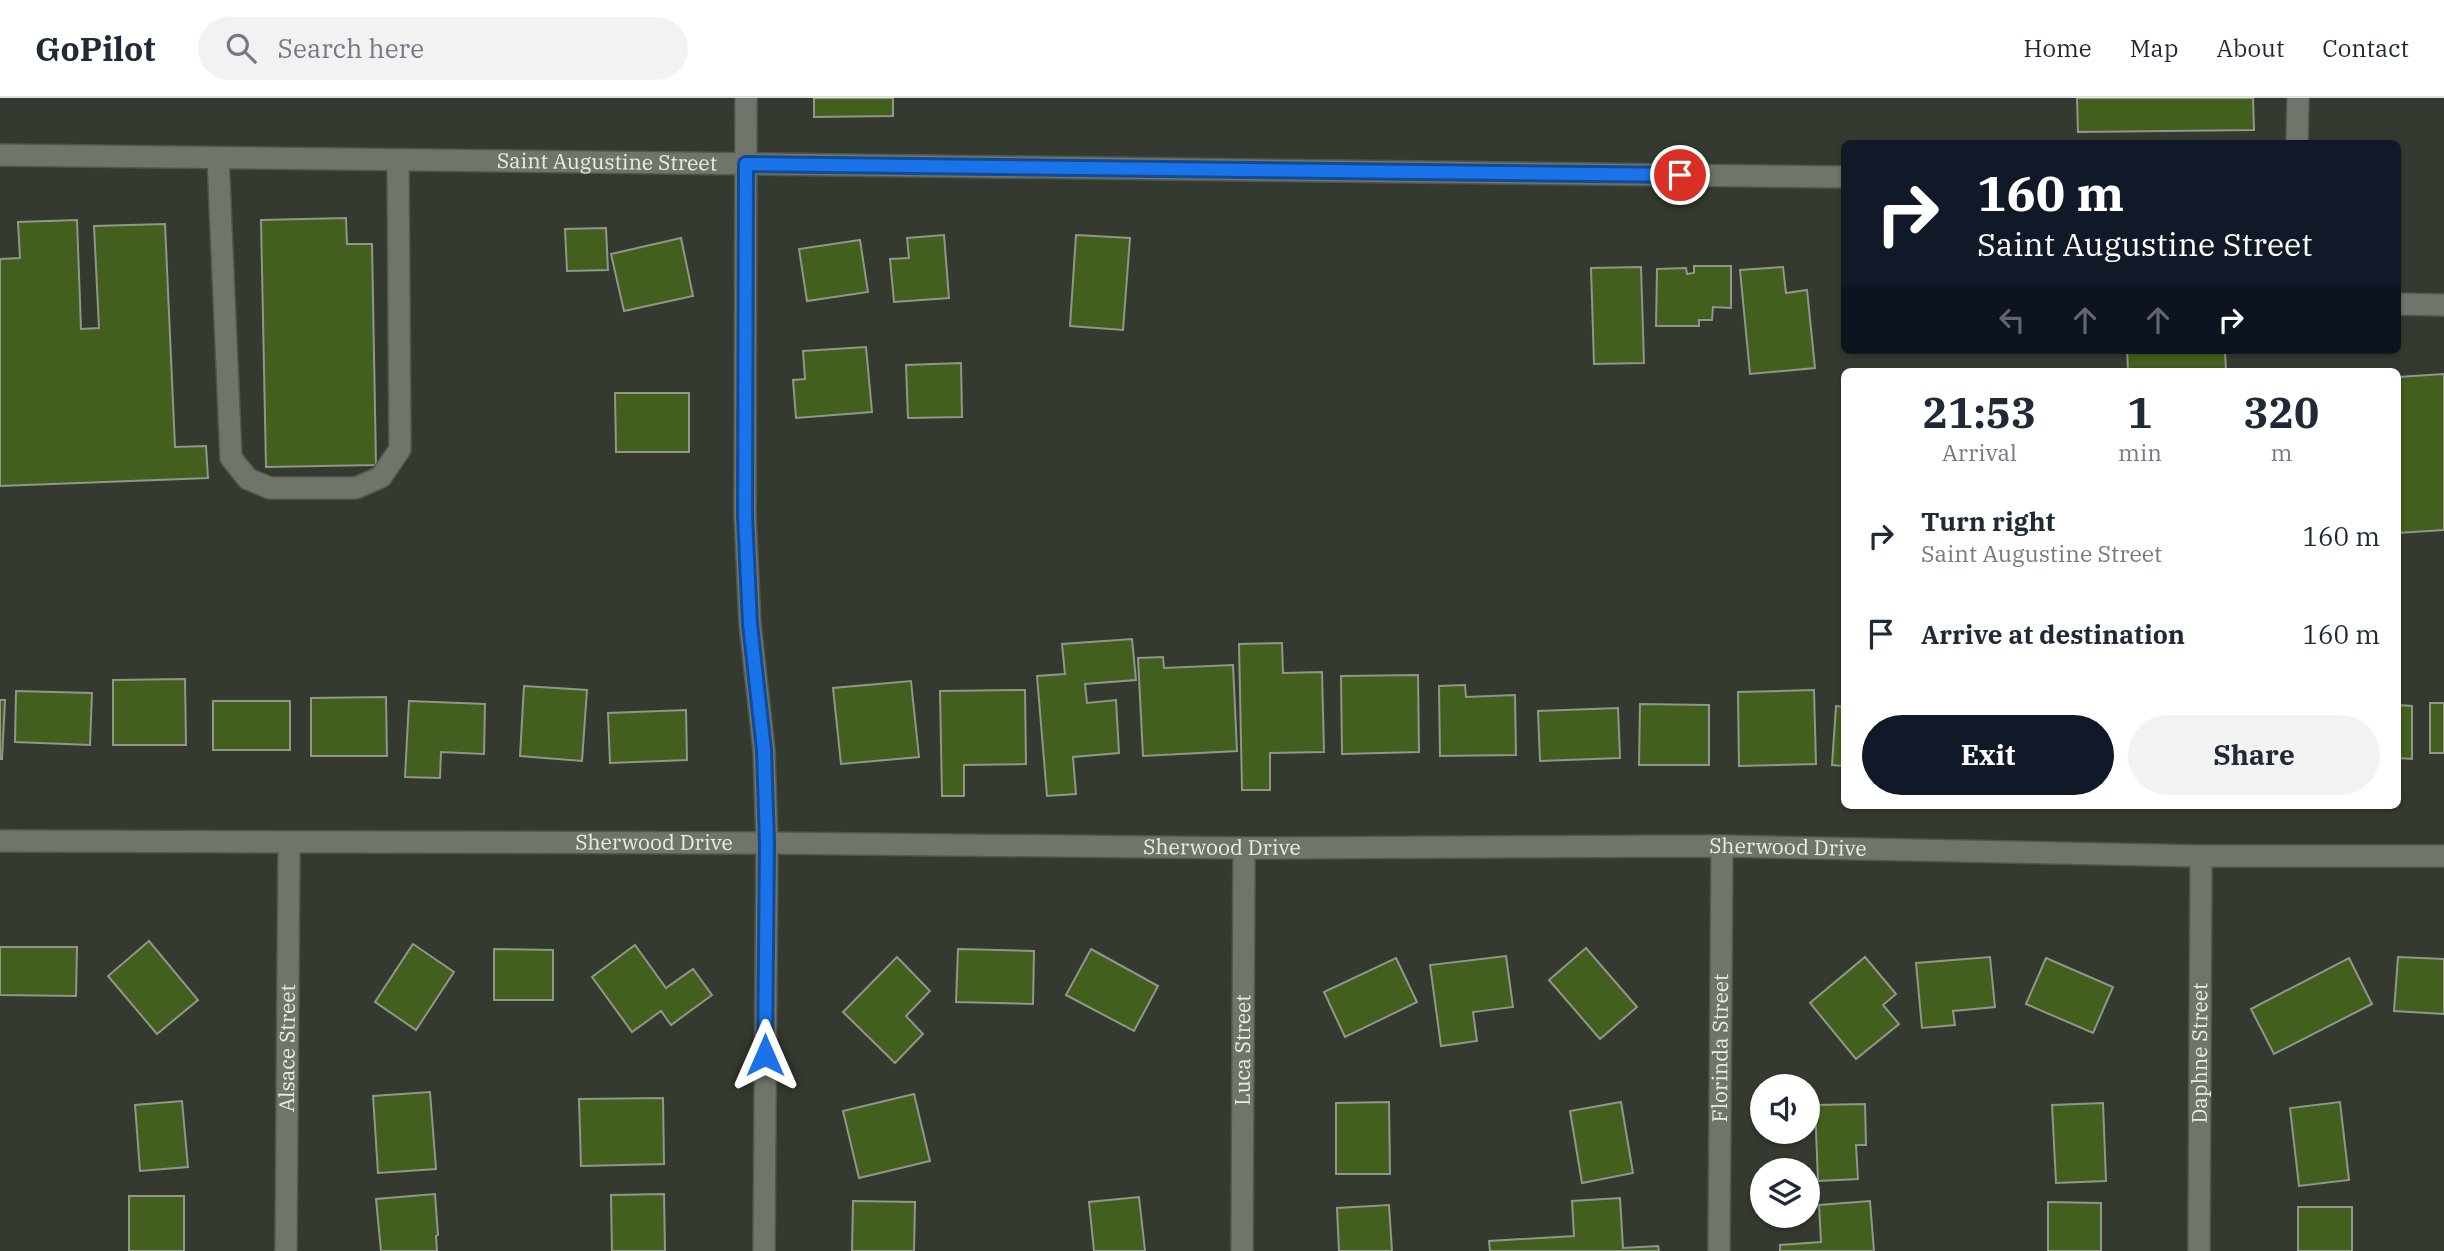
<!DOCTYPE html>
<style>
body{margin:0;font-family:"IBM Plex Serif",serif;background:#f2f2f3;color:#1f2937;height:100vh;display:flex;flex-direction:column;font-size:26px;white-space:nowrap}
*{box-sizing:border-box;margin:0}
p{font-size:23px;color:#747a83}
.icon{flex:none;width:38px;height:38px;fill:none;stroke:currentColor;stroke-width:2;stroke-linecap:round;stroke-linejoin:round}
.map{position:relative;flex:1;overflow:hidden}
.panel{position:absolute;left:1841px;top:270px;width:560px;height:441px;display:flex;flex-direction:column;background:#fff;border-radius:10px;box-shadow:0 2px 5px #0004}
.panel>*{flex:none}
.hud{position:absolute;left:1841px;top:42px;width:560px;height:214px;border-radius:10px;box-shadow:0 2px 5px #0004;background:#111827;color:#fff;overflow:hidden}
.controls{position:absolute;left:1750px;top:976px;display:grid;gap:14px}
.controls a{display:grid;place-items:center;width:70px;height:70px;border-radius:50%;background:#fff;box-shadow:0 2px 5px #0004;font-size:35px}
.pin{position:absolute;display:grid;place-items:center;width:60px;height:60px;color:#fff;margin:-30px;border:4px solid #fff;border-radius:50%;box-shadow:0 2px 7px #0007}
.me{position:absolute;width:77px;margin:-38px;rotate:0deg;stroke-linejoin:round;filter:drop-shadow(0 0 5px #0008)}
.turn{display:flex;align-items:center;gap:24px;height:147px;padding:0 21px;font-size:32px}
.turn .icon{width:91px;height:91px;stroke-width:2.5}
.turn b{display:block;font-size:49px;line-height:60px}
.lanes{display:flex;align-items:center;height:66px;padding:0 21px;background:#0003;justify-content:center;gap:35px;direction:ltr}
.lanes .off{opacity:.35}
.eta{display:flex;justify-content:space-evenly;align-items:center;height:119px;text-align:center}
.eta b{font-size:42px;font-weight:700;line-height:49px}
.button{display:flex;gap:14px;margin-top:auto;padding:14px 21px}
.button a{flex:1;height:80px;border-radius:42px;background:#111827;color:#fff;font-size:28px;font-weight:700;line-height:80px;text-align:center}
.button a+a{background:#f2f2f3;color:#1f2937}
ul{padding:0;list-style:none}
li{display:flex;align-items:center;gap:21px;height:98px;padding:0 21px}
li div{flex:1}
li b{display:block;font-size:26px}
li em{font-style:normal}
header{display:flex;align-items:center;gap:42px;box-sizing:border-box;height:98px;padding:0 35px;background:#fff;border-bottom:2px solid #e0e1e3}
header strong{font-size:33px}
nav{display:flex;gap:38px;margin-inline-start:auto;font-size:24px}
.search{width:490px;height:63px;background:#f2f2f3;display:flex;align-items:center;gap:18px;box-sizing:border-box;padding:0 24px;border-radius:38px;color:#747a83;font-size:26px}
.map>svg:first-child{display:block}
.building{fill:#435f1e;stroke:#90968a;stroke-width:2}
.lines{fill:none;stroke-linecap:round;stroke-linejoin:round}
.lane-casing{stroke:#51564d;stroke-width:24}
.street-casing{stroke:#51564d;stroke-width:24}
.lane{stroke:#6f756a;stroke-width:21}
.street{stroke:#6f756a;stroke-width:21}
.route-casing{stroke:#114b97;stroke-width:18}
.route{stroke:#1a73e8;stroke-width:12}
.labels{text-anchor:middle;stroke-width:7;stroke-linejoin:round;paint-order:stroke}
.street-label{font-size:21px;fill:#e9ece6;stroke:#2a2f26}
</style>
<header>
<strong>GoPilot</strong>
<div class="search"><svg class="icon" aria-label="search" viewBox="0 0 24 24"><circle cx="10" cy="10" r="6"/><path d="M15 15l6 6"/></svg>Search here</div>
<nav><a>Home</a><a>Map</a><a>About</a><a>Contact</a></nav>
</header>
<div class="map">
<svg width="2444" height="1153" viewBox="0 0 2444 1153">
<rect width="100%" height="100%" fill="#343a2f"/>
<g class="building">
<path d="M814,0H893V18L814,19Z"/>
<path d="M2077,0H2253L2254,32L2078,34Z"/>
<path d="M346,120L347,146H372L376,367L266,369L261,122Z"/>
<path d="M77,122L81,231L99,230L94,128L165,126L175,349L206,348L208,380L0,388V161L20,160L18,124Z"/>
<path d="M606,130L608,172L567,173L565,131Z"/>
<path d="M944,137L949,200L894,204L890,161L909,160L907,140Z"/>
<path d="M1076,137L1130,140L1123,232L1070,228Z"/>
<path d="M681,140L693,198L624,213L611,156Z"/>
<path d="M860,142L868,194L807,203L799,151Z"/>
<path d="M1694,168H1731V210L1713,209L1712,222H1699V228H1656L1657,171L1686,170L1687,176L1694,175Z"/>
<path d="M1641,169L1644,265L1594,266L1591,170Z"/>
<path d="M1783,169L1786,195L1807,192L1815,270L1750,276L1740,172Z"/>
<path d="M866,249L872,314L796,320L793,282L805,281L803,253Z"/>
<path d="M2127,252H2225L2226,273H2128Z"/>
<path d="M961,265L962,319L908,320L906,267Z"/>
<path d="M2444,276V432L2398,435V279Z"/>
<path d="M615,295H689V354H616Z"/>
<path d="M1132,541L1136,582L1085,586L1087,605L1116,602L1119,655L1073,659L1076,696L1047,698L1037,578L1065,576L1062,546Z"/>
<path d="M1282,545L1283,575L1322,574L1324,654L1270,655V692H1242L1239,546Z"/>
<path d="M1163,559L1164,570L1233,567L1237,653L1143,658L1138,560Z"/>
<path d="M1418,577L1419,654L1342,656L1341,578Z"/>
<path d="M185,581L186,647H113V582Z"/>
<path d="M911,583L919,659L841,666L833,590Z"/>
<path d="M1465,587L1466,599L1515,597L1516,657L1440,658L1439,588Z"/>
<path d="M524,588L587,592L582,663L520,658Z"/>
<path d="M1025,592L1026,666L964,667V698H942L940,593Z"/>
<path d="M1814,592L1816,666L1739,668L1738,594Z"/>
<path d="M16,593L92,595L90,647L15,644Z"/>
<path d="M386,599L387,658H311V600Z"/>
<path d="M0,602H5L2,661H0Z"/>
<rect x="213" y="603" width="77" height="49"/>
<path d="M409,603L485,606L484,656L441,654L440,680L405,679Z"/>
<rect x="2430" y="605" width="14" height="50"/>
<path d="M1640,606L1709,607V667H1639Z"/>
<path d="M2398,607L2412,608V661L2398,660Z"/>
<path d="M1836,608L1844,609V668L1832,667Z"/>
<path d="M1618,610L1620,660L1540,663L1538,613Z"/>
<path d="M686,612L687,662L610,665L608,615Z"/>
<path d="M149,843L198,902L157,936L108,878Z"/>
<path d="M413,846L454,874L416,932L375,904Z"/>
<path d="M635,847L666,890L693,871L712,897L671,927L661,913L632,934L592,879Z"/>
<path d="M0,849H77L76,898L0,897Z"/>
<path d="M1586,850L1637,909L1600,941L1549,882Z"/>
<path d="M494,851L553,852V902H494Z"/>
<path d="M958,851L1034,853L1033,906L956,904Z"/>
<path d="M1091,851L1158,888L1134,933L1066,897Z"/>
<path d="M1506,858L1513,909L1473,914L1477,943L1441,948L1430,867Z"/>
<path d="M897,859L930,893L906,918L923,936L895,965L843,914Z"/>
<path d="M1865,859L1896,896L1883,907L1899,926L1856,961L1810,905Z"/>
<path d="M1990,859L1995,909L1953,913L1955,927L1922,930L1916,865Z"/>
<path d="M2398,859L2444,861V916L2394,913Z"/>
<path d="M1396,860L1417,904L1345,939L1324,894Z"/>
<path d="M2046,860L2113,889L2093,935L2026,906Z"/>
<path d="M2349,860L2372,906L2274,956L2251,911Z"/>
<path d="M430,994L436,1071L378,1075L373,998Z"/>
<path d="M914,996L930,1063L859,1080L843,1013Z"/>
<path d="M663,1000L664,1066L581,1068L579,1001Z"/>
<path d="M182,1003L188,1069L140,1073L135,1007Z"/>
<path d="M1389,1004L1390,1076H1336V1005Z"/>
<path d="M1621,1004L1633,1075L1582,1085L1570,1013Z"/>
<path d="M2340,1004L2349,1082L2299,1088L2290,1010Z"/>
<path d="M2103,1005L2106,1083L2056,1085L2052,1007Z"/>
<path d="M1865,1006L1866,1047H1856L1858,1081L1818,1083L1815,1007Z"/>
<path d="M435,1096L438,1137L436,1138L437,1153H381L376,1101Z"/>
<path d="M664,1096L665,1153H612L611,1097Z"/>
<rect x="129" y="1098" width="55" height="55"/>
<path d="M1139,1099L1145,1153H1094L1089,1104Z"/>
<path d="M1620,1100L1623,1150L1658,1148L1659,1153H1490L1489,1143L1574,1138L1572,1103Z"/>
<path d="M853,1103L915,1104L914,1153H852Z"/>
<path d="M1870,1103L1874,1153H1780V1147L1821,1144L1819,1107Z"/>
<path d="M2048,1104L2101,1105V1153H2048Z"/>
<path d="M1389,1107L1392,1153H1339L1337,1110Z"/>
<rect x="2298" y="1109" width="54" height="44"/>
</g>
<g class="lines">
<g class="lane-casing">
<path id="lane" d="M218,60L231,360L248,381L270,390H356L381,379L400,351L398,62"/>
</g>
<g class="street-casing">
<g id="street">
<path d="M746,0L745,417L750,526L764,652L767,745L764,1153"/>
<path d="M2297,46L2298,0"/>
<path id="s1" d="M0,57L1844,79"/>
<path d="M2398,206L2444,207"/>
<path id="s2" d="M0,743L767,745L1244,750L1722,748L2201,758H2444"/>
<path id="s3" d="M286,1153L289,745"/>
<path id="s4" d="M1242,1153L1244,750"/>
<path id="s5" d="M1719,1153L1722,748"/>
<path id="s6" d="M2199,1153L2201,758"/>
</g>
</g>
<use href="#lane" class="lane"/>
<use href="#street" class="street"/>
</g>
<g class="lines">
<g class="route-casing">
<path id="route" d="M765,957L767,745L764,652L750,526L745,417L746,66L1680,77"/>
</g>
<use href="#route" class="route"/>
</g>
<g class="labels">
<g class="street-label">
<text dy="7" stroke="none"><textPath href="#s1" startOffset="607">Saint Augustine Street</textPath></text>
<text dy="7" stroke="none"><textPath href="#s2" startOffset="654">Sherwood Drive</textPath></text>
<text dy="7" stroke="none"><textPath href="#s2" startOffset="1222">Sherwood Drive</textPath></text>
<text dy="7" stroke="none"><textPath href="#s2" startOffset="1788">Sherwood Drive</textPath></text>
<text dy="7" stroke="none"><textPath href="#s3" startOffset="203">Alsace Street</textPath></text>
<text dy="7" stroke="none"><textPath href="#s5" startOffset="203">Florinda Street</textPath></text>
<text dy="7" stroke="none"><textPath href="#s4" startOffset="201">Luca Street</textPath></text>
<text dy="7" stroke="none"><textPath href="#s6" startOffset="198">Daphne Street</textPath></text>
</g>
</g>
</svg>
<div class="controls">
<a><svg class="icon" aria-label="sound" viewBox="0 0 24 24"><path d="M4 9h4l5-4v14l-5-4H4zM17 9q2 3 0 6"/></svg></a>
<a><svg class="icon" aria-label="layers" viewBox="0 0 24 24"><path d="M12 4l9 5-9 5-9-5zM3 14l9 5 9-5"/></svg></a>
</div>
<div class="pin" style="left:1680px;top:77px;background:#d93025"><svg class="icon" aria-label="arrive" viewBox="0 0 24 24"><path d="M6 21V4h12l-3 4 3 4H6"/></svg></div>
<svg class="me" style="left:765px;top:957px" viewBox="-20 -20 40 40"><path d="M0-17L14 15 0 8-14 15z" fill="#1a73e8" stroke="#fff" stroke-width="4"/></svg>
<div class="hud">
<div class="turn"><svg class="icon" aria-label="right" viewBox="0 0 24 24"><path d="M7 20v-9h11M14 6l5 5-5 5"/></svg><div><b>160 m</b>Saint Augustine Street</div></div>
<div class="lanes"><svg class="icon off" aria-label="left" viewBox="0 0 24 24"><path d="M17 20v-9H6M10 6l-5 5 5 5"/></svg><svg class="icon off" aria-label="ahead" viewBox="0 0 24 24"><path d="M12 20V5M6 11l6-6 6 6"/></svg><svg class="icon off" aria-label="ahead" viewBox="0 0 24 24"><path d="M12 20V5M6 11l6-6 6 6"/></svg><svg class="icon" aria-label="right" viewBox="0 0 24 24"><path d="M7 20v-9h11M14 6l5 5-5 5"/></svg></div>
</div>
<section class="panel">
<div class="eta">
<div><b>21:53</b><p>Arrival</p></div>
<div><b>1</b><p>min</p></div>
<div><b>320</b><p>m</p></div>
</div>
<ul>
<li><svg class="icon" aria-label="right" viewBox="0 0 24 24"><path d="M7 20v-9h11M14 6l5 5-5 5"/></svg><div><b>Turn right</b><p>Saint Augustine Street</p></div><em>160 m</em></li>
<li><svg class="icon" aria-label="arrive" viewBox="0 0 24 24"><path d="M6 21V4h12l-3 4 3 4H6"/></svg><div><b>Arrive at destination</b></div><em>160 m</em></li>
</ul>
<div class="button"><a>Exit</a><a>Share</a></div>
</section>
</div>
